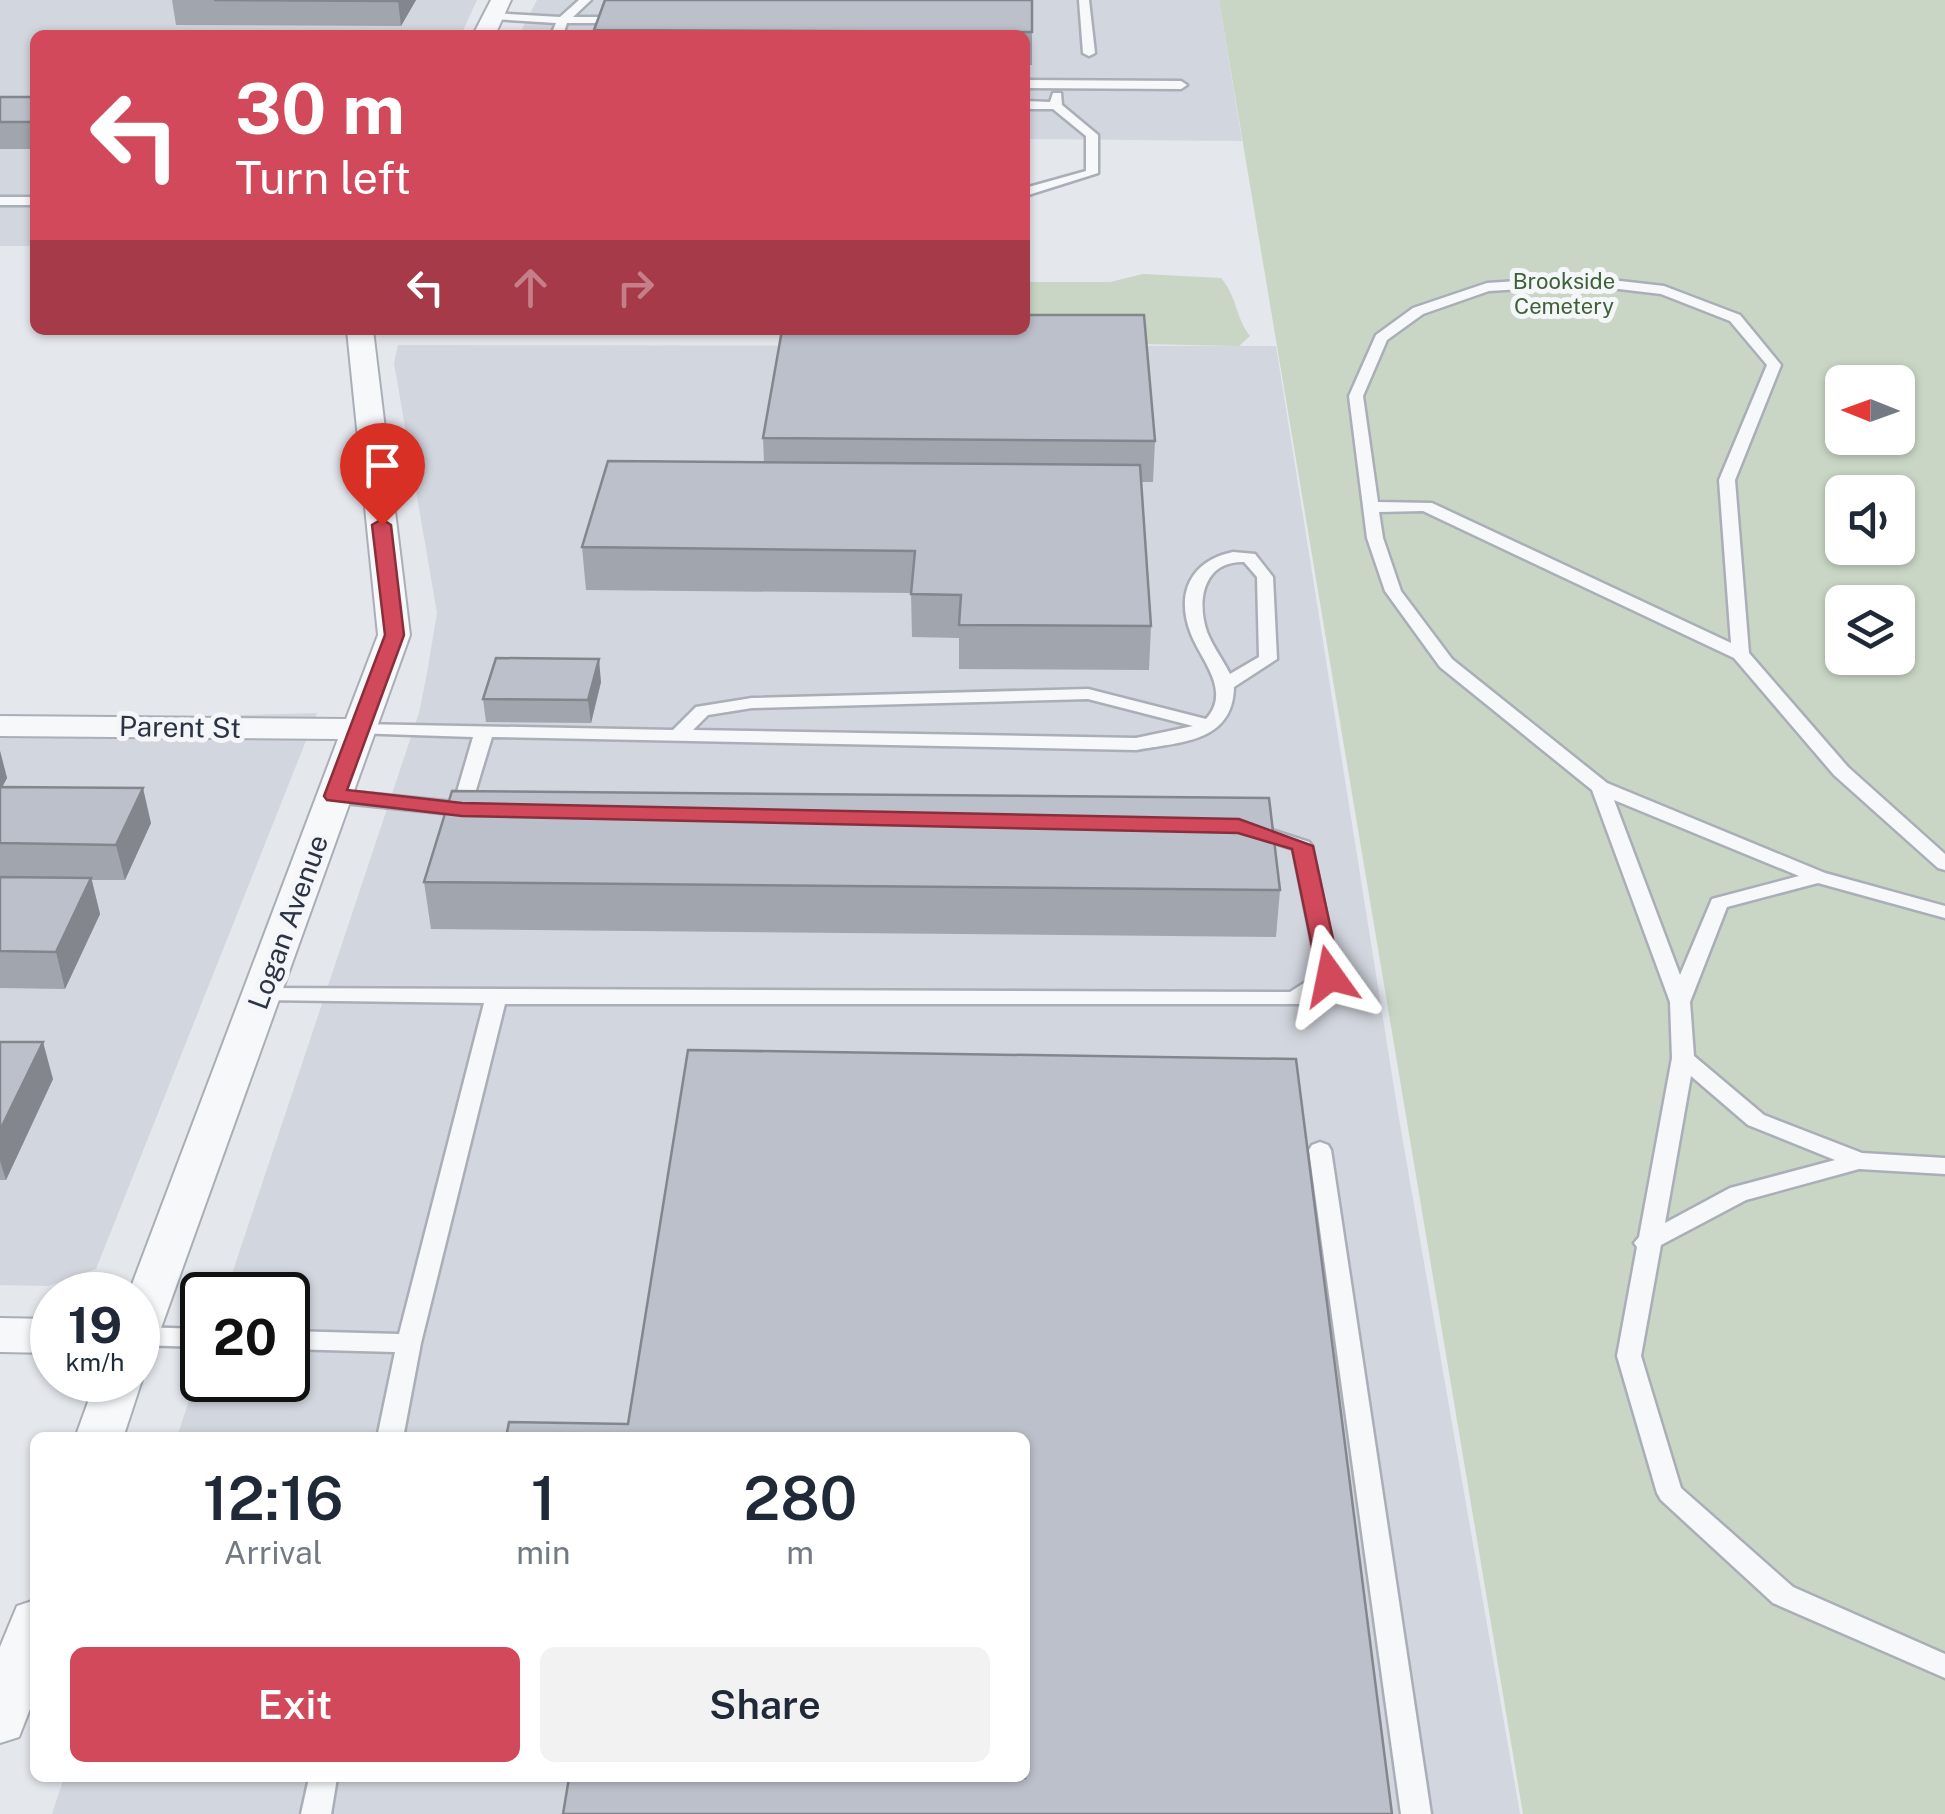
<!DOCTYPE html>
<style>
body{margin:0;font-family:"Public Sans",sans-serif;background:#f2f2f3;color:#1f2937;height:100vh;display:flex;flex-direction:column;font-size:38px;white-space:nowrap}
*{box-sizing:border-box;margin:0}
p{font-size:32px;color:#747a83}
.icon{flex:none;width:55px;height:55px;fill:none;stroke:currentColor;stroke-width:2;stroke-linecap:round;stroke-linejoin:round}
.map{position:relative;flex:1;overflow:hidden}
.panel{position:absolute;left:30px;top:1432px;width:1000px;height:350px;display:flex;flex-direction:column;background:#fff;border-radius:15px;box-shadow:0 2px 8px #0004}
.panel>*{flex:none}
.hud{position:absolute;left:30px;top:30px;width:1000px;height:305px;border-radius:15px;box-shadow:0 2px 8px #0004;background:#d1495b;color:#fff;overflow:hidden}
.needle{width:65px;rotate:271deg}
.fabs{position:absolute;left:1825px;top:365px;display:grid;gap:20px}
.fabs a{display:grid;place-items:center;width:90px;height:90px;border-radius:15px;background:#fff;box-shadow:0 2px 8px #0004;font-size:50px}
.speed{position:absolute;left:30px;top:1272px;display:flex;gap:20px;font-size:50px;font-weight:700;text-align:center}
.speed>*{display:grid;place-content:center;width:130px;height:130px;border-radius:50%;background:#fff;box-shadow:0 2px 8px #0004;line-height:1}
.speed small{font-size:25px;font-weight:400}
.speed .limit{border:5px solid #111;border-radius:15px;background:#fff;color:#111}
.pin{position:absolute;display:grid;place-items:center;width:85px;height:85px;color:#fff;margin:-102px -42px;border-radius:50% 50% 50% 0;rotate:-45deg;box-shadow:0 0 10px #0007}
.pin .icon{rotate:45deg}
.me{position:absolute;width:110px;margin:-55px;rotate:348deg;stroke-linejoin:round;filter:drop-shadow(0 0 8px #0008)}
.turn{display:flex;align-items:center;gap:35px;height:210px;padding:0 40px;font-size:45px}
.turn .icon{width:130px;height:130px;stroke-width:2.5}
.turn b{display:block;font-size:70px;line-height:85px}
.lanes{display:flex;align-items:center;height:95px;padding:0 40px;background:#0003;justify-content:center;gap:50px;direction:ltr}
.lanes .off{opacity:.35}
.eta{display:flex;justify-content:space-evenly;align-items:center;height:170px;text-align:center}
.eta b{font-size:60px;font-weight:600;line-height:70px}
.action{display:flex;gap:20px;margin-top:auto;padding:20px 40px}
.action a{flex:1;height:115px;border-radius:15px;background:#d1495b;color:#fff;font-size:40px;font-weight:600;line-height:115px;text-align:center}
.action a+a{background:#f2f2f3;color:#1f2937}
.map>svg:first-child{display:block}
.built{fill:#d2d6de}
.green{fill:#c9d6c5;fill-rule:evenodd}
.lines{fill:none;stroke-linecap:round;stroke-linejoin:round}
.service-casing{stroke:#a9aeb7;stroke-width:5}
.minor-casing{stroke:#a9aeb7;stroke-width:4}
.service{fill:#f7f8fa;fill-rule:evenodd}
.minor{fill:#f7f8fa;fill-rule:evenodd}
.wall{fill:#a1a5ae}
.shaded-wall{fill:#83868d}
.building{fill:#bbc0ca;stroke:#83868d;stroke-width:2.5}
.route{fill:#d1495b;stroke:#882f3b;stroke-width:2.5}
.labels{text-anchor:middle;stroke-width:10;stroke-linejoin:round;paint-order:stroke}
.far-park-label{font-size:22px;fill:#3f6138;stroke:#f4f6f9}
.street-label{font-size:28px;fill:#2b3445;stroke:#f4f6f9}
</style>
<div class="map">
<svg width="1945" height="1814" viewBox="0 0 1945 1814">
<rect width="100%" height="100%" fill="#e4e7ec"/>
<g class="built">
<path d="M0,0H477L461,35H35V246H0Z"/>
<path d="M537,0H1219L1242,141L1030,139L1025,183V35H519Z"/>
<path d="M398,345L1276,346L1398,1113L1520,1814H52L64,1778H1025V1438L177,1437L202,1361V1380H288V1295H225L419,713L427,673L437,613L394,363Z"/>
<path d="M317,713L96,1269L48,1286L0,1285V722Z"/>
</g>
<g class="green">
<path d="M1219,0H1945V1814H1523ZM1842,382H1898V438H1842ZM1842,492H1898V548H1842ZM1842,602H1898V658H1842Z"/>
<path d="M1143,274L1221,278C1237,296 1236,319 1250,336L1239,346L1041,342L1025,330V282H1110Z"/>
</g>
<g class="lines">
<g class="service-casing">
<g id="service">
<path d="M579,0H591L573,17H625L631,20L625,23H567L563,35H551L556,23L493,19L487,16L493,13L560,17Z"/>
<path d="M1079,0H1089L1095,53L1089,56L1083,53Z"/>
<path d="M1025,80L1181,81L1187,85L1181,89L1025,88Z"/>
<path d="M1053,93H1061L1062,105L1098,135V173L1025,196V188L1086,171V136L1053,109H1025V101L1050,102Z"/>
<rect x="0" y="197" width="35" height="8"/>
<path d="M1585,277L1664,286L1740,315L1781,365L1735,480L1749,653L1848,767L1945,854V870L1938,868L1834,775L1734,658L1423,511L1379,512L1383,538L1401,591L1452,659L1607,783L1825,873L1945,906V918L1818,883L1727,907L1690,1002L1694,1056L1764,1115L1862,1153L1945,1158V1174L1859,1169L1746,1200L1661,1245L1641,1356L1681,1488L1793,1587L1945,1654V1678L1773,1603L1661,1500L1657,1493L1617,1356L1637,1247L1634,1243L1639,1237L1672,1058L1670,1002L1592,790L1440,667L1385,591L1367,538L1349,396L1376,335L1413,308L1487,283ZM1585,285L1661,294L1730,321L1767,365L1719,480L1731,643L1432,503L1378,502L1363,396L1387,340L1423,314L1489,291ZM1614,800L1799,876L1712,899L1680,975ZM1691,1076L1748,1125L1835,1160L1730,1188L1665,1223Z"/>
<path d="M1233,552L1255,554L1273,577L1277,659L1234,687C1233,743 1179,742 1136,750L492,737L472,803L482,809L479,813L461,815L334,802L325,796L334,790L454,802L473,737L353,733L350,729L359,724L673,730L696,707L752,698L1088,689L1206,719C1232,691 1201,660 1191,634C1175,593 1191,561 1233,552ZM1244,562L1257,577L1259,657L1230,674C1223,660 1213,647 1207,632C1196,599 1204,561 1244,562ZM1088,699L1193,726L1136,738L693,730L708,715L752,708Z"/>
<path d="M1250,823L1309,842L1312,846L1339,976L1302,1004H505L421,1343L403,1438H377L395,1352L288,1349V1331L399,1334L484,1003L262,1000L255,998L252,993L255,988L1290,992L1318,974L1293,849L1243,833L1240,829L1243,825Z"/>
<path d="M1320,1142L1328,1145L1331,1150L1431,1814H1401L1309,1150L1312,1145Z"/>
<path d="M138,1327L202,1329V1347L138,1345Z"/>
<path d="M309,1778H337L331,1814H301Z"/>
</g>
</g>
<g class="minor-casing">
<g id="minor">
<path d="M491,0H511L495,35H473Z"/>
<path d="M347,330H373L410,635L161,1328L154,1340L138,1345V1295H128L338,739L0,736V716L346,719L378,635Z"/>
<path d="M0,1318L52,1319V1353L0,1352Z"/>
<path d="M138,1372L142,1380L123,1438H75L96,1380H138Z"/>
<path d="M35,1600V1696L19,1737L0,1743V1647L17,1606Z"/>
</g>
</g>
<use href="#service" class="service"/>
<use href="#minor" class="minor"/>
</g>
<g class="wall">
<path d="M172,0H416L401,26L176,25Z"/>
<path d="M594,30L1032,32V65H1025V35H595Z"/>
<rect x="0" y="97" width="35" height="52"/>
<path d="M763,438L1155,441L1153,482H1141L1151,626L1149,670L959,669V638L912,637L911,593L586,590L582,547L764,462Z"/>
<path d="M601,682L591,723L486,722L483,699Z"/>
<path d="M0,751L7,778L2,787L151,823L125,880H92L100,914L65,989L0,988Z"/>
<path d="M424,882L1280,890L1276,937L431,929Z"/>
<path d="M0,1042L53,1079L6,1180H0Z"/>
</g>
<g class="shaded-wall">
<path d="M399,0H416L401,26L398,1Z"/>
<path d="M599,659L601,682L591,723L588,700Z"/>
<path d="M0,751L7,778L0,791Z"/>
<path d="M143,788L151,823L125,880L116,845Z"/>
<path d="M91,878L100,914L65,989L56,952Z"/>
<path d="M43,1042L53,1079L6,1180L0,1161V1130Z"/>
</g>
<g class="building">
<path d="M214,0H399L398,1Z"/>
<path d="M605,0H1032V32L594,30Z"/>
<rect x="0" y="97" width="35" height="25"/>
<path d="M1025,315H1144L1155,441L763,438L782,330H1025Z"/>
<path d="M608,461L1140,465L1151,626L959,625L961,595L911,594L915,551L582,547Z"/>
<path d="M496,658L599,659L588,700L483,699Z"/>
<path d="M0,787L143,788L116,845L0,843Z"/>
<path d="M452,791L1269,798L1280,890L424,882Z"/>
<path d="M0,877L91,878L56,952L0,951Z"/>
<path d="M0,1042H43L0,1130Z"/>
<path d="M688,1050L1296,1059L1392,1814H563L569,1778H1025V1438H506L509,1422L628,1424Z"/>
</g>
<path class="route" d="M382,519L391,525L404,635L347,790L462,803L1239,819L1313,846L1341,976L1330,983L1318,976L1292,849L1238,833L462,816L327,800L324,796L385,635L372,525Z"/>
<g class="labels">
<g class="far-park-label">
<text x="1564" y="289">Brookside<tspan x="1564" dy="25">Cemetery</tspan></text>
</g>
<g class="street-label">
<text transform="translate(180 727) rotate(1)" y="10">Parent St</text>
<text transform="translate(288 922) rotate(-70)" y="10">Logan Avenue</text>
</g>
</g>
</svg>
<div class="fabs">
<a><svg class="needle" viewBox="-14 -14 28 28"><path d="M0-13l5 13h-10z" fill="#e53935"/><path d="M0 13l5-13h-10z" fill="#747a83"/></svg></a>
<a><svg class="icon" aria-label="sound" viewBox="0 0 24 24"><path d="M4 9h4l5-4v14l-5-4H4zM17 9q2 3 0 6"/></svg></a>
<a><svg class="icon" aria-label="layers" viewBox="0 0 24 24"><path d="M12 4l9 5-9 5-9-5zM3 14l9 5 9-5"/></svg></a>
</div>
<div class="speed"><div>19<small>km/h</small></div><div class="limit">20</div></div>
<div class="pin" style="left:382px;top:525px;background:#d93025"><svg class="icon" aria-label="arrive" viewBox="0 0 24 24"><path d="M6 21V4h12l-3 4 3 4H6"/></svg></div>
<svg class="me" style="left:1330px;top:976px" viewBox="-20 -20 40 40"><path d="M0-17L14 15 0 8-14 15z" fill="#d1495b" stroke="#fff" stroke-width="4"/></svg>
<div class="hud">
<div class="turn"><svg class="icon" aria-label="left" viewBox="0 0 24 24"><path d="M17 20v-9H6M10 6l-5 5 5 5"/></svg><div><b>30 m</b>Turn left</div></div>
<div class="lanes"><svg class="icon" aria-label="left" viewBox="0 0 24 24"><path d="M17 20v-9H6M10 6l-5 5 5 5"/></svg><svg class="icon off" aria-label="ahead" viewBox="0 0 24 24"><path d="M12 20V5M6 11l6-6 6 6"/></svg><svg class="icon off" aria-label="right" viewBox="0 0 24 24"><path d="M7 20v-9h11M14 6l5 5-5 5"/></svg></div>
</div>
<section class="panel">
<div class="eta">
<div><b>12:16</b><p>Arrival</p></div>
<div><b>1</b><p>min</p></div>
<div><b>280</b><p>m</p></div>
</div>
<div class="action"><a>Exit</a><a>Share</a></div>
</section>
</div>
